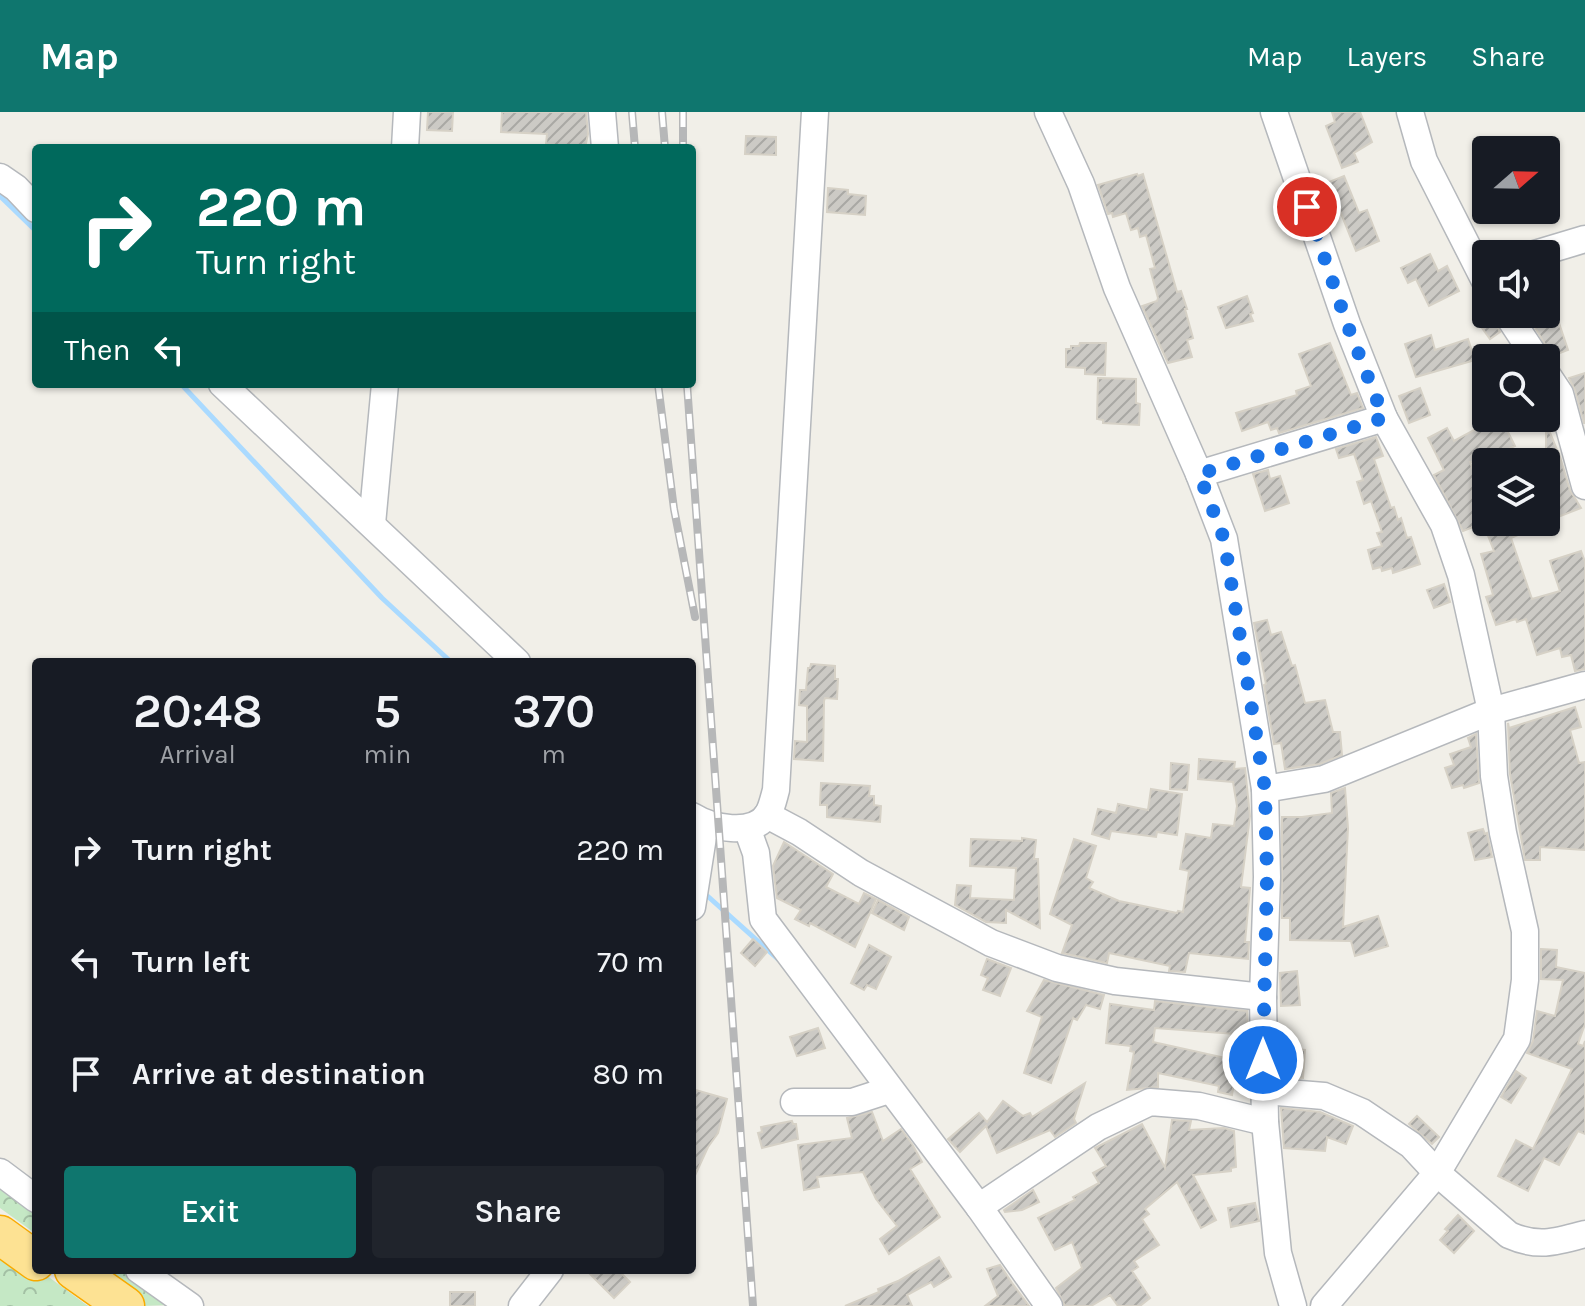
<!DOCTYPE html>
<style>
body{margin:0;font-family:Karla,sans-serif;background:#20242c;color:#f1f3f6;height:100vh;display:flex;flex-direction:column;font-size:30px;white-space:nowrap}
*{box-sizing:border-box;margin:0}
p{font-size:26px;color:#9ea1a6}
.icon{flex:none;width:44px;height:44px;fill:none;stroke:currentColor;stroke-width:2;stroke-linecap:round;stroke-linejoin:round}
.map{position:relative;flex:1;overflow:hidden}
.details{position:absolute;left:32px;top:546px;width:664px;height:616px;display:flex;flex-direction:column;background:#171b24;border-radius:8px;box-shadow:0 2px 6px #0004}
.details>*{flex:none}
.banner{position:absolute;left:32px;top:32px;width:664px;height:244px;border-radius:8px;box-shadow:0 2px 6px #0004;background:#00695c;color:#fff;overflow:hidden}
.needle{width:52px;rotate:70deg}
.tools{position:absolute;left:1472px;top:24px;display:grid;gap:16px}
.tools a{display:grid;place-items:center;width:88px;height:88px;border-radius:8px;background:#171b24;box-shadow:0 2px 6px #0004;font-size:40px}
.pin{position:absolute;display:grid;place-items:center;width:68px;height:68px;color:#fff;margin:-34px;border:4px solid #fff;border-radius:50%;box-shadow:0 2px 8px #0007}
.me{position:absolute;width:88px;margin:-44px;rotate:0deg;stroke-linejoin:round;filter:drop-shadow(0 0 6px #0008)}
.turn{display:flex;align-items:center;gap:28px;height:168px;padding:0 32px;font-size:36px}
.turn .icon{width:104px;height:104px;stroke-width:2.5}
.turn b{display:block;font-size:56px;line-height:68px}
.then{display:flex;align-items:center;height:76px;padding:0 32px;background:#0003;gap:16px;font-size:30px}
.eta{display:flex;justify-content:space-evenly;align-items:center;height:136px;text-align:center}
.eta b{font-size:48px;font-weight:600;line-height:56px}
.action{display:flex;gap:16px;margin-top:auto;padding:16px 32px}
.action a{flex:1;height:92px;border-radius:8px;background:#0f766e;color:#fff;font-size:32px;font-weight:600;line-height:92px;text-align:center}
.action a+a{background:#20242c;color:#f1f3f6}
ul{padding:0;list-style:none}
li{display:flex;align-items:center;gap:24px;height:112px;padding:0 32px}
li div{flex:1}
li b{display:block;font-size:30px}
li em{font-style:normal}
header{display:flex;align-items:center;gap:48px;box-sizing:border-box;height:112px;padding:0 40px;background:#0f766e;color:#fff}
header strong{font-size:38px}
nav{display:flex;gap:44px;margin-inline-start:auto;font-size:28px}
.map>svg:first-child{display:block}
.forest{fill:url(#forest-crowns)}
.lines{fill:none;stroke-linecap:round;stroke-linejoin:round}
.stream{stroke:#aadaff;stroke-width:5}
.building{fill:url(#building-hatch);stroke:#d6d1c6;stroke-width:2}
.minor-casing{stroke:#b5b8bc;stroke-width:29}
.highway-casing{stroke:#f9ab00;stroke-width:41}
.minor{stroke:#fff;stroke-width:26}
.highway{stroke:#fde293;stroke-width:38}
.rail-casing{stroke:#b6b7b8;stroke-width:8}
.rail{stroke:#fff;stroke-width:5;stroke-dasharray:15;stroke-linecap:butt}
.route{stroke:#1a73e8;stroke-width:14;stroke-dasharray:0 25.2}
</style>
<header>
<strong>Map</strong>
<nav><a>Map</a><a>Layers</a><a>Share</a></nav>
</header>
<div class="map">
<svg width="1585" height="1194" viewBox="0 0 1585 1194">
<defs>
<pattern id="forest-crowns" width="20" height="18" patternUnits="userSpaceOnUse" patternTransform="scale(2)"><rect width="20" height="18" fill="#c5e8c5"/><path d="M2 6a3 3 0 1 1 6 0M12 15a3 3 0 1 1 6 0" fill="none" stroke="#a3c0a4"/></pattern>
<pattern id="building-hatch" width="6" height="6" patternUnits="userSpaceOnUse" patternTransform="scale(2)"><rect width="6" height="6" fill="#cccac5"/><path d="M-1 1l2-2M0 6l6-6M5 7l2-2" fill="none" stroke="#a9a8a4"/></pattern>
</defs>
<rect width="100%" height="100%" fill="#f1efe8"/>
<g class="forest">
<path d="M0,1069L36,1096V1122L0,1096Z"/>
<path d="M0,1129L88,1194H0Z"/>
<path d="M88,1158H123L171,1193L141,1194Z"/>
</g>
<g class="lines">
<g class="stream">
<path d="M0,84L36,119"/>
<path d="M181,272L382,486L451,550"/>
<path d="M703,780L779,848"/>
</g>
</g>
<g class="building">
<path d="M428,0H453L452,19L427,18Z"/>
<path d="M502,0H586L588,22L585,36L546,32L547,22L501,20Z"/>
<path d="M1332,0H1360L1372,30L1354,41L1358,50L1342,56L1326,14L1335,10Z"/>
<path d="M746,24L776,25V43L745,42Z"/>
<path d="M1137,62L1138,64L1143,62L1177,180L1181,179L1187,197H1185L1193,226L1187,228L1192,245L1168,251L1142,194L1157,189L1158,186L1150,157L1155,156L1146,123L1140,125L1138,116L1131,118L1126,101L1113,105L1112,101L1108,102L1098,73Z"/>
<path d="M1344,64L1359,101L1367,98L1379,129L1356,139L1338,94L1330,97L1325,81L1328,80L1324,72Z"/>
<path d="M828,76L848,78V82L866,84L865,103L827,100Z"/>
<path d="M1430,142L1438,159L1447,154L1459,179L1429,194L1416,167L1408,171L1401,156Z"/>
<path d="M1247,184L1253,201L1250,202L1253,209L1226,216L1218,195Z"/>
<path d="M1486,202H1491L1500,220L1490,227L1477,209Z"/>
<path d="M1527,202H1556L1568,238L1552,244Z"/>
<path d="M1431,223L1435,238L1468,227L1475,248L1416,265L1405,232Z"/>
<path d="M1080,231H1106L1105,263L1085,262V256L1066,255V237H1071V234H1079Z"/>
<path d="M1330,231L1351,283L1357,281L1363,296L1279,321L1277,316L1271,318L1268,310L1242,319L1236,301L1297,283L1296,279L1311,274L1299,242Z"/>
<path d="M1585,261V311H1584L1575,278L1569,266Z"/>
<path d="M1098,266L1136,267V291L1140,292L1139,313L1103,311V308L1097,307Z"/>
<path d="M1420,276L1430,303L1409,311L1399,284Z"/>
<path d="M1475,306H1501L1515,334L1506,338L1508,343L1494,350H1470L1482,384L1486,382V410H1548L1511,426L1532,487L1560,479L1550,449L1581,439L1585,450V557L1575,559L1571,543L1562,545L1560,536L1537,543L1526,507L1517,510L1516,507L1496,513L1486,485L1493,483L1481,442L1494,439L1483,411L1463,419L1434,363L1444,358L1428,326L1447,316L1454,329L1478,316Z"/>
<path d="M1546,311L1560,345L1570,378L1581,396L1558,405L1546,375V350L1516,349L1546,337Z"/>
<path d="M1376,325L1383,344L1374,347L1391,396L1394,395L1398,408L1401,406L1407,426L1411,425L1420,452L1393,461L1392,456L1382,459L1381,455L1373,457L1368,438L1382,434L1377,421L1382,420L1371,389L1364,392L1357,370L1363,368L1354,342L1339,346L1336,337Z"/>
<path d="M1268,358L1270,367L1280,364L1289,391L1265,399L1253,362Z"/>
<path d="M1444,472L1450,490L1434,496L1427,478Z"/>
<path d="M1267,508L1271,523L1281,520L1292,554L1295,553L1305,591L1325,588L1333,620H1340L1342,643L1320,652L1285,657L1281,631L1274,632L1264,573L1266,572L1254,511Z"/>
<path d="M811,552L835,554V567H838L837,587L825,586L824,589L823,649L794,647L795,629L807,630V594L799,593L800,578H806L808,556H810Z"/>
<path d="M1575,595L1581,615L1570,618L1579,651L1585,650V738L1540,735V748H1525L1510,662L1508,611L1509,616Z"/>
<path d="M1476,622L1479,671L1464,676L1463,673L1452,676L1445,656L1454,653L1450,642L1471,635L1468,626Z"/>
<path d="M1199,647L1235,650L1234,657L1245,656L1250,704L1241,775L1250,776L1245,830H1249L1248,847L1189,841L1185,860L1169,859L1170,854L1109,841L1107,851L1062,841L1072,813L1050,802L1074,727L1096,734L1086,766L1093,770L1089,776L1119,789L1177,801L1178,799L1183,800L1189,759L1180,757L1186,722L1211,726L1213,712L1234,714L1237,694L1233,670L1198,667Z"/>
<path d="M1171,651L1189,653L1187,678L1170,677Z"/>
<path d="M821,671L870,674L869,684H874V693L881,694L880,710L827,705V693H820Z"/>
<path d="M1345,676L1348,716L1343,815L1378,804L1388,834L1355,844L1351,829L1290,828V806H1282V705H1302L1332,701L1331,681Z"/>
<path d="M1151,677L1182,682L1177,723L1157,720L1156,725L1111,719L1109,727L1092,722L1098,697L1116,701L1118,692L1148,698Z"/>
<path d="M1483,717L1485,722L1487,721L1492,745L1475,748L1468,721Z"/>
<path d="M1022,726L1036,728L1034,747H1038L1040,816L1006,798V811L986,810L955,793L957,773L971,774L970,786L1014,788L1016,756L970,754L971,727L1022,729Z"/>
<path d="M784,730L833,762L826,775L859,792L864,781L876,787L855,835L810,811L809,814L795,807L801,798L777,786L773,754Z"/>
<path d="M878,788L909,805L904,818L872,801Z"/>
<path d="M753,827L767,840L755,854L741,841Z"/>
<path d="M869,833L891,845L876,877L867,873L864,878L851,871Z"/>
<path d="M1541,837L1557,838L1556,855L1585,861V912L1578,932L1583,934L1585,929V1022L1578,1019L1559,1053L1544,1046L1528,1079L1498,1064L1516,1028L1533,1037L1572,957L1527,941L1533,929L1537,899L1555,904L1563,868L1541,867Z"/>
<path d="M987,847L1011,856L1000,884L983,878L988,866L981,863Z"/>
<path d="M1297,859L1300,893L1281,894L1280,861Z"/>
<path d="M1044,868L1104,883L1100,897L1086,893L1077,908L1073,906L1051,971L1024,961L1042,905L1027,899Z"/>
<path d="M1155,889L1247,899L1248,923L1155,916L1153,930L1248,951L1245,972L1234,970L1232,983L1218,980L1219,974L1158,961V975L1127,978L1134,940L1130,939L1131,934L1106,931L1110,892L1154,898Z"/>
<path d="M818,916L825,936L797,944L790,925Z"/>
<path d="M1280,936L1305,938L1303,966L1280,964Z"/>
<path d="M1516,959L1526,966L1511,991L1501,985Z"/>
<path d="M1085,971L1074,1007L1076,1011L1055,1025L1050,1018L997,1041L986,1014L960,1040L948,1027L979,1001L987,1010L1003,989L1023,1004L1030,1001L1032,1005Z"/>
<path d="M692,977L727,987L718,1021L708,1035L692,1070Z"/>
<path d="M1281,996L1320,1000L1353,1014L1346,1032L1327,1025L1325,1039L1284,1036Z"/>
<path d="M872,1000L883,1029L901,1017L912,1032L922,1050L910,1057L940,1105L889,1142L880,1127L897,1114L876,1087L863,1060L817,1065L819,1075L804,1078L798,1033L852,1026L847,1006Z"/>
<path d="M1417,1004L1439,1025L1432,1032L1409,1012Z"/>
<path d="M1172,1008L1191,1009L1189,1018L1224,1016L1234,1019L1236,1055L1231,1056V1059L1193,1063L1216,1108L1201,1116L1177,1070L1145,1097L1149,1102L1142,1107L1159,1133L1134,1149L1138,1155L1132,1159L1150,1186L1140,1194H1118L1110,1183L1091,1194H1065L1056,1176L1082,1156L1072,1130L1055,1138L1038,1106L1075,1088L1073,1085L1099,1071L1093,1061L1106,1054L1095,1036L1142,1012L1165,1056Z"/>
<path d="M792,1009L793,1012H796L798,1027L762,1036L758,1021L762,1020L761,1015Z"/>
<path d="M1033,1078L1039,1090L1022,1098L1005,1100L1004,1098Z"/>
<path d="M1255,1091L1259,1109L1231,1115L1228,1096Z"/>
<path d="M1458,1103L1474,1119L1454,1141L1440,1128L1448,1119L1445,1117Z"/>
<path d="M939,1145L951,1165L934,1175L931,1170L907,1183L912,1194H845L879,1180L878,1177L898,1169Z"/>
<path d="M1000,1153L1012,1171L1029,1194H985L998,1184L987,1157Z"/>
<path d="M586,1158H618L630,1170L614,1186Z"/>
<rect x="450" y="1180" width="25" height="14"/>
</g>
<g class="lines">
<g class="minor-casing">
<g id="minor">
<path d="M602,0L605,36"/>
<path d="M1048,0L1081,72L1117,176L1199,362L1224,427L1265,677L1267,765L1263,885L1265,1010L1278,1141L1293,1194"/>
<path d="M1274,0L1347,212L1384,306L1444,413L1461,463L1491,599L1494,664L1503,721L1525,819V868L1517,927L1437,1061L1324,1194"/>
<path d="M1410,0L1424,49L1486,171"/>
<path d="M405,36L407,0"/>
<path d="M0,65L16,76L36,97"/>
<path d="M1535,142L1585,127"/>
<path d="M1507,202L1536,246"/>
<path d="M1546,261L1560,282L1585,374"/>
<path d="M222,272L517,550"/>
<path d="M1199,362L1384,306"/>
<path d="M372,412L385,272"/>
<path d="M1265,677L1324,667L1491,599L1585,573"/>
<path d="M767,703L799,720L861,761L991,831L1057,856L1115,869L1263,885"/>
<path d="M692,704C711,716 753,725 768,702C772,695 774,685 776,678L815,0"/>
<path d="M747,716L756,741L763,807L979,1095L1049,1194"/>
<path d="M692,795L705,712"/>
<path d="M1264,979L1324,984L1362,1000L1411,1033L1437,1061L1509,1123C1538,1136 1556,1130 1585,1122"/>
<path d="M794,990H852L889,978"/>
<path d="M0,1060L36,1087"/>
<path d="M979,1095L1098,1015L1150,990L1199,994L1265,1010"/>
<path d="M139,1158L190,1194"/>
<path d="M522,1194L550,1158"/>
</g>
</g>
<g class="highway-casing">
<g id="highway">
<path d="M0,1123L36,1149"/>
<path d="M74,1158L125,1194"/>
</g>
</g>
<use href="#minor" class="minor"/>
<use href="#highway" class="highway"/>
<g class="rail-casing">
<g id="rail">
<path d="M632,0L635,36"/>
<path d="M662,0L665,36"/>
<path d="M683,0V36"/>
<path d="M658,272L674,397L695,505"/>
<path d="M687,272L753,1194"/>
</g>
</g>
<use href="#rail" class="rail"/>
</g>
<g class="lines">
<path class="route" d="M1263,948L1267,765L1265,677L1224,427L1199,362L1384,306L1347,212L1307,95"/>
</g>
</svg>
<div class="tools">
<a><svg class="needle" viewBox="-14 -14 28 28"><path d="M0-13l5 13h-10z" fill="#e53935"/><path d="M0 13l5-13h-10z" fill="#9ea1a6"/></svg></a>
<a><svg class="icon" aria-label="sound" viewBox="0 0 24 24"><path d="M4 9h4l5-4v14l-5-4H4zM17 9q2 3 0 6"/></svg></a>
<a><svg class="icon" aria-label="search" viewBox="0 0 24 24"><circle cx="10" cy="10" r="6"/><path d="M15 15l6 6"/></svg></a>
<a><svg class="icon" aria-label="layers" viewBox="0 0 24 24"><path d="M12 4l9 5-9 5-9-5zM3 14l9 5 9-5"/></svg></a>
</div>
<div class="pin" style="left:1307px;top:95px;background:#d93025"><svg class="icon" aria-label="arrive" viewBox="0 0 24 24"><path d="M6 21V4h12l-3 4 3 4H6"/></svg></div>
<svg class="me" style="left:1263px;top:948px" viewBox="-20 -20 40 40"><circle r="17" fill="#1a73e8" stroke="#fff" stroke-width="3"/><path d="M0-11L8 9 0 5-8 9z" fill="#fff"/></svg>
<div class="banner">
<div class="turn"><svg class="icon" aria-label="right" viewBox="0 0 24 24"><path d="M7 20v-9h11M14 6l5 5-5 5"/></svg><div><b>220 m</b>Turn right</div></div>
<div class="then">Then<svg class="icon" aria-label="left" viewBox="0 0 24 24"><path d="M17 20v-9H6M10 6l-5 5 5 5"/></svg></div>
</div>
<section class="details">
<div class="eta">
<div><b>20:48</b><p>Arrival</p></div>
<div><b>5</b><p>min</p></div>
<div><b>370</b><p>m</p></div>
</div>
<ul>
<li><svg class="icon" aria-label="right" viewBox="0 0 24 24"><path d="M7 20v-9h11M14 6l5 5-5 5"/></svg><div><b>Turn right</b></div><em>220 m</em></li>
<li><svg class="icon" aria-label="left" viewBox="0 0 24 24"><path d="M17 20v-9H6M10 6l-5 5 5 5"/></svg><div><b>Turn left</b></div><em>70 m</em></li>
<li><svg class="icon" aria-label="arrive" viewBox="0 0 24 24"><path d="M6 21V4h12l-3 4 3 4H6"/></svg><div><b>Arrive at destination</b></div><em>80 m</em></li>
</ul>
<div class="action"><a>Exit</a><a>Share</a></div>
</section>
</div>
